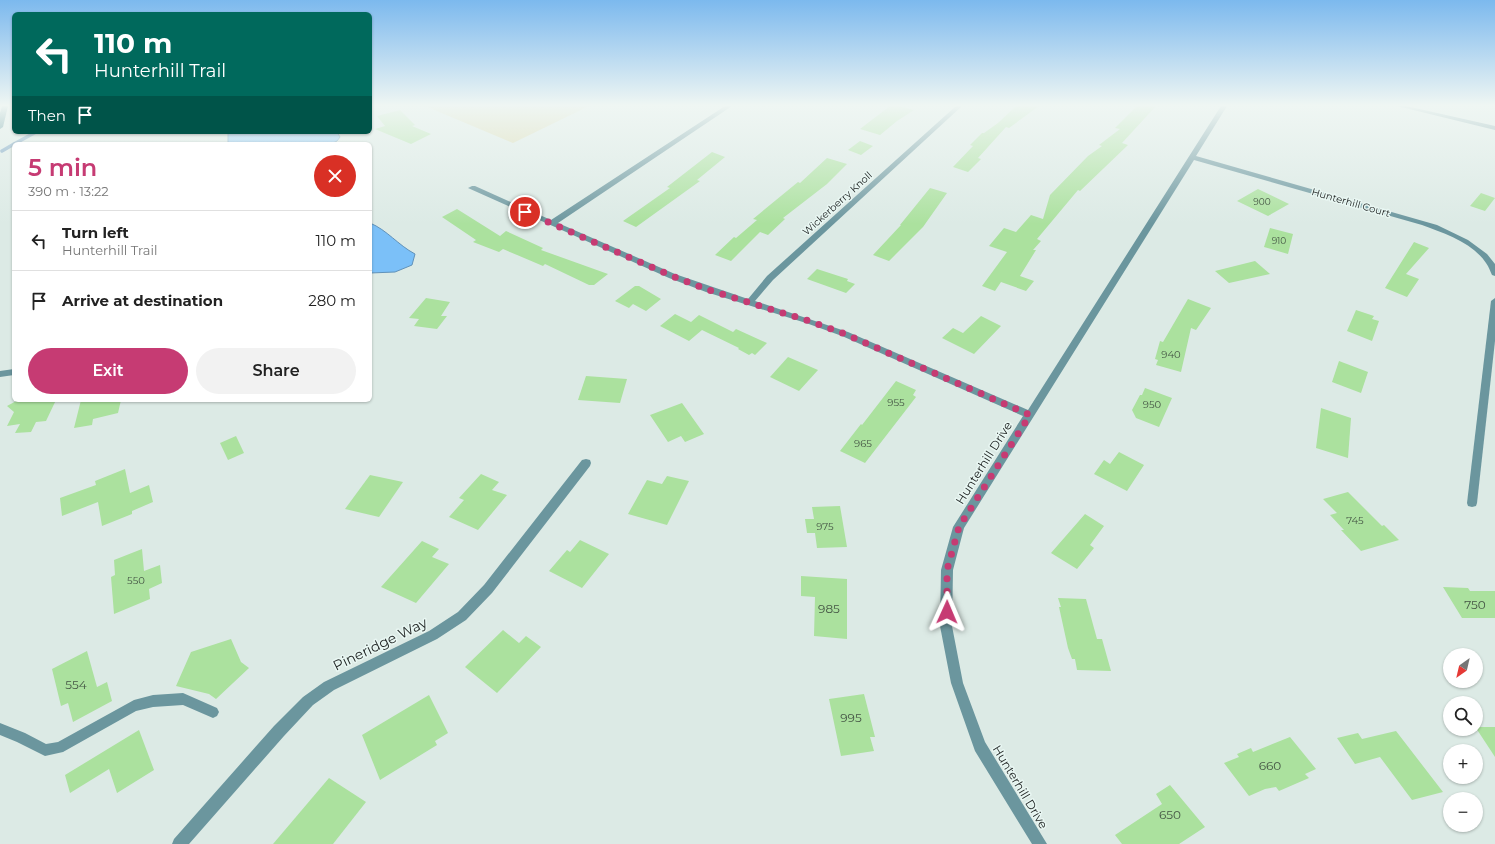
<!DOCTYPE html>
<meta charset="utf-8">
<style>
body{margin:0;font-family:Montserrat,sans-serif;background:#f2f2f2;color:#222;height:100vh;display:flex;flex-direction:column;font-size:15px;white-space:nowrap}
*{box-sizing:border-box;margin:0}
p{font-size:13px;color:#767676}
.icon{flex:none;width:22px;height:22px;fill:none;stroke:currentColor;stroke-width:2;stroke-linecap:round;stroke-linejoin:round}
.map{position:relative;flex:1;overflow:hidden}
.panel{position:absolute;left:12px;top:142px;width:360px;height:260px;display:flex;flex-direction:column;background:#fff;border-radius:6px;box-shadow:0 1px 3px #0004}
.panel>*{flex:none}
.top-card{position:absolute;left:12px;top:12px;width:360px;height:122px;border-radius:6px;box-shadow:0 1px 3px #0004;background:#00695c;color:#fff;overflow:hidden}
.needle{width:26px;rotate:214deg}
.buttons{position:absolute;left:1443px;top:648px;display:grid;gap:8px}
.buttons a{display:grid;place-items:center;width:40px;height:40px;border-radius:50%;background:#fff;box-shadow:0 1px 3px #0004;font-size:20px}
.pin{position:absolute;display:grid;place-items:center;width:34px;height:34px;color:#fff;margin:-17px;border:2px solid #fff;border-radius:50%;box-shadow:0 1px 4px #0007}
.me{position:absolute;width:44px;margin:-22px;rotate:1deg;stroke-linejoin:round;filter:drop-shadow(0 0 3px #0008)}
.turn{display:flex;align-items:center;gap:14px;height:84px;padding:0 16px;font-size:18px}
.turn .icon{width:52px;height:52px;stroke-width:2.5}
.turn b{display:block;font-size:28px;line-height:34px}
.then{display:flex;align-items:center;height:38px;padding:0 16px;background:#0003;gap:8px;font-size:15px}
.round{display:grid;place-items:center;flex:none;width:42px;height:42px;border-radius:21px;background:#f2f2f2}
.head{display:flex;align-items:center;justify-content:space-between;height:68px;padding:0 16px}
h1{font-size:24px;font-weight:600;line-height:30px;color:#c63b73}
.primary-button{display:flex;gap:8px;margin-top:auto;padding:8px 16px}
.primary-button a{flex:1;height:46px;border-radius:24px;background:#c63b73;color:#fff;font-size:16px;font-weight:600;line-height:46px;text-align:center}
.primary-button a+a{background:#f2f2f2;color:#222}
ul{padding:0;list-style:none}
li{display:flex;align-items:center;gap:12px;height:60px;padding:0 16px;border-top:1px solid #e0e0e0}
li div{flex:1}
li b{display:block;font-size:15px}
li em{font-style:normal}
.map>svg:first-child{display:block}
.green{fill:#dad7a6}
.water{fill:#7bc0f8;stroke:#6192b9}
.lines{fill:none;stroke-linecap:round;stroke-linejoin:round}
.stream{stroke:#6192b9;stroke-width:3.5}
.building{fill:#abe19e}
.lane{fill:#6b969e;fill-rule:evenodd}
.street{fill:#6b969e;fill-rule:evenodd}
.secondary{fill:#266f7a;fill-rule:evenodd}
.route{stroke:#c63b73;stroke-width:7;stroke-dasharray:0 12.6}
.labels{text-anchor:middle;stroke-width:3;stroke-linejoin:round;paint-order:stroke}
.far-number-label{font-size:9px;fill:#455645}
.far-street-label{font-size:10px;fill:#232827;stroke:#e9f7f3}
.number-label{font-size:10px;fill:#455645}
.street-label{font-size:12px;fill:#232827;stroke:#e9f7f3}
.near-number-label{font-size:12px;fill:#455645}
.near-street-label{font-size:14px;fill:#232827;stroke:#e9f7f3}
</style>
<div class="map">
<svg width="1495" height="844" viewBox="0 0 1495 844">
<rect width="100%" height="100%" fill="#dceae5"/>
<path class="green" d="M425,106H589L513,143Z"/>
<g class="water">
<path d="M228,132H337L340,137L337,141L331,144H232L228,142Z"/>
<path d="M370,223C387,230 398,245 415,254L412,265L395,272L370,273Z"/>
</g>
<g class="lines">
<g class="stream">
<path d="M14,144L36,132"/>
<path d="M2,151L14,144"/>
</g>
</g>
<g class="building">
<path d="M890,106H899L914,110L897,121L880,135L860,129Z"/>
<path d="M1016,106H1039L1009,128L1006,127L978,158L981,159L968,172L953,167L973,146L970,145L982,133H984L998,123Z"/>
<path d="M1137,106H1156L1122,143L1128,145L1080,191L1078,190L1037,239L1041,241L1033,250H1036L1020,276L1034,281L1026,291L1001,282L995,291L982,286L1007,252L989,246L1004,228L1016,232L1031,215L1043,219L1050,195L1088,156L1102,146L1099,145L1120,129L1115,128Z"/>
<path d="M400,110L415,125L412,126L431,134L411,144L375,129L385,126L377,116Z"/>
<path d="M860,141L873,146L861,155L848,150Z"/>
<path d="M712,152L725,157L697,180L700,181L636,227L623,221L670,188L667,187Z"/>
<path d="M827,158L847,164L827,184L783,218L785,219L768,235L760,232L731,261L715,255L734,237L736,238L757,220L753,219L798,182L800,183Z"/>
<path d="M930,188L947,193L923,227L889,261L873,255L901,225H900Z"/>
<path d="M1258,189L1289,204L1268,216L1237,201Z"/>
<path d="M1481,193L1495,198L1485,211L1470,206Z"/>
<path d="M457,209L500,236L506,231L543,248L541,250L608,274L594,285H589L545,264L543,266L503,249L499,252L473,242L476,240L442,217Z"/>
<path d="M1270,228L1293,234L1288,254L1264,247Z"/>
<path d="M1414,242L1429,248L1406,274L1419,279L1407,297L1385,288Z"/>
<path d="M1255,261L1270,274L1229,283L1215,271Z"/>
<path d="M817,269L848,279L847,281L855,284L846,293L807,279Z"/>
<path d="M635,286H639L661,299L646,311L633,304L629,308L615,301Z"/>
<path d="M426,298L450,302L441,316H447L437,329L414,326L419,319L409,318Z"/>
<path d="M1188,299L1211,308L1196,330L1191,328L1181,372L1156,365L1158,360L1155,359L1160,341L1163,342Z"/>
<path d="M1356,310L1374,316L1372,319L1379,321L1372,341L1347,331Z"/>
<path d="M675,314L691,322L699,315L733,332L736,329L767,343L755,355L752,353L749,355L738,349L739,348L702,330L689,341L660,326Z"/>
<path d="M981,316L1001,326L974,354L942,338L953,328L963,333Z"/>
<path d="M788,357L818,370L799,391L770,377Z"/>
<path d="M1339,361L1368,372L1361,393L1332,382Z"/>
<path d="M586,376L627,379L620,403L578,400Z"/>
<path d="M896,381L916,390L913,395L916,397L865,463L840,451L861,424L862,425Z"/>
<path d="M1145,388L1172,398L1159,427L1136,418L1132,410L1140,395H1142Z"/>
<path d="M18,400H23L26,402L56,400L46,421L36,422L31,432L15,433L20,424L7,426L14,412L7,406Z"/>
<path d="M81,400H121L118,413L93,419L92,425L74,428Z"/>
<path d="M682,403L704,434L685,442L681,436L668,442L650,415Z"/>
<path d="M1321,408L1351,418L1348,458L1316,448Z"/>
<path d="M236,436L244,453L228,460L220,443Z"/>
<path d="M1119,452L1144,465L1127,491L1094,474L1104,460L1110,464Z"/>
<path d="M125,469L130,493L149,485L153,502L132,511V514L102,526L98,502L62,516L60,498L96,485L95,481Z"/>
<path d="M481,474L499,482L492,490L507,495L478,530L449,517L464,500L459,498Z"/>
<path d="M370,475L403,482L379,517L345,509Z"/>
<path d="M667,476L689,481L667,525L628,514L647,480L662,484Z"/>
<path d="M1348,492L1382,526L1384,525L1399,540L1361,551L1341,530H1344L1330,515L1337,513L1323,499Z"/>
<path d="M840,506L847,547L817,548L815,533H807L805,519H814L812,507Z"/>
<path d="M1085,514L1104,526L1090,545L1094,548L1077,569L1051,553Z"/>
<path d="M580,540L609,554L582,588L549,571L567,550L570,552Z"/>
<path d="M422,541L439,549L432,557L449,564L416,603L381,587Z"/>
<path d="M142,549L144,571L160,565L162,583L149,589L150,599L114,614L111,577L115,575L114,560Z"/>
<path d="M801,576L847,579V639L814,636L815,597L801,596Z"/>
<path d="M1443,587L1468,588L1470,591H1495V618H1462Z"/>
<path d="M1058,598L1086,599L1097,639H1102L1111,671L1077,670L1075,659H1072L1068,648L1059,607H1061Z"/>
<path d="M503,630L519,643L526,636L541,647L497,693L465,667Z"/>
<path d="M231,639L241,662L249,668L216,699L209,694L176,686L191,652Z"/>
<path d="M87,651L97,687L107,682L112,701L73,722L68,703L61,706L52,669Z"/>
<path d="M864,694L875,737H870L874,751L841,756L829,699Z"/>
<path d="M429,695L448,733L435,741L437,745L380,780L362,735Z"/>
<path d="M1476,727H1495V757L1476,728Z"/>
<path d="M139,730L154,770L117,793L109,769L70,793L65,775Z"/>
<path d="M1396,731L1443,792L1412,800L1380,757L1355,764L1337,738L1358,733L1362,739Z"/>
<path d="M1290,737L1316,769L1305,774L1309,778L1279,791L1276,787L1265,789L1249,796L1224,763L1239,757L1237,754L1251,748L1253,752Z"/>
<path d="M329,778L366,802L333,844H273Z"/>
<path d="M1170,785L1205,827L1179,844H1122L1115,835L1162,804L1156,794Z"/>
</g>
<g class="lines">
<path class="lane" d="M183,693L217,708L219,712L217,716L213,718L183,705L153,707L136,711L63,752L45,756L17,742L0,735V723L25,733L46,744L58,742L134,700L153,695Z"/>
<g class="street">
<path d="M725,106H732L558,223L675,274L748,299L767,276L956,106H962L773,280L755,301L848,332L1028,410L1221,106H1227L1196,156L1437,225L1468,240L1487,254L1495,264V276L1492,275C1490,271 1489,267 1486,263C1473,243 1444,233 1422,225L1194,160L964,528L953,570L952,626L963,683L985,742L1047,844H1032L975,751L951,683L940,626L941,570L953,527L1023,416L842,336L806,323L706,292L669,278L468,188L472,186H475L551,220Z"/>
<path d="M1397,106H1406L1495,126V130Z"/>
<path d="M1495,298V341L1477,503L1476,506L1472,507L1468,506L1467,503L1491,301Z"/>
<path d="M14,369V375L0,377V371Z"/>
<path d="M586,459L590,460L591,463L590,466L492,593L466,620L437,639L334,690L313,705L284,736L189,844H172L174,839L274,726L303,697L324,682L429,631L458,612L484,585L582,460Z"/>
</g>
<path class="secondary" d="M2,106H8L3,127L0,129V113Z"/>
</g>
<linearGradient id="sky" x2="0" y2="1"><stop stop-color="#7cb9ee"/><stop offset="0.47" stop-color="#eff6f3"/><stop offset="1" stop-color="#eff6f3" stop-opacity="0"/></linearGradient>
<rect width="1495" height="224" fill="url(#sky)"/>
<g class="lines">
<path class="route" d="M525,212L672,276L709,290L809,321L845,334L1030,415L959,527L947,570V612"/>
</g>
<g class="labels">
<g class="far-number-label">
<text x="1262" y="205">900</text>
<text x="1279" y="244">910</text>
</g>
<g class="far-street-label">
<text transform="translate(1351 202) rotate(16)" y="4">Hunterhill Court</text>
<text transform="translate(837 203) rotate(-42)" y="4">Wickerberry Knoll</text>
</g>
<g class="number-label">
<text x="1171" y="358">940</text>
<text x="896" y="406">955</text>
<text x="1152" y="408">950</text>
<text x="863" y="447">965</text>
<text x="1355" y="524">745</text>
<text x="825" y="530">975</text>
<text x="136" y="584">550</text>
</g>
<g class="street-label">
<text transform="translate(984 463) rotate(-58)" y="4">Hunterhill Drive</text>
<text transform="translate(1020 787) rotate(59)" y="4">Hunterhill Drive</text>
</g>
<g class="near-number-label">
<text x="1475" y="609">750</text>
<text x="829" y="613">985</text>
<text x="76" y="689">554</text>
<text x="851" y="722">995</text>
<text x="1270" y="770">660</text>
<text x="1170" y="819">650</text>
</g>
<g class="near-street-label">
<text transform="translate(380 644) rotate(-26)" y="5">Pineridge Way</text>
</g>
</g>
</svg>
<div class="buttons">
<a><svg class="needle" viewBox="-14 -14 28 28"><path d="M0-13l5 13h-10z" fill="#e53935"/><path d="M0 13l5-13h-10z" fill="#767676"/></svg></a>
<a><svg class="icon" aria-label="search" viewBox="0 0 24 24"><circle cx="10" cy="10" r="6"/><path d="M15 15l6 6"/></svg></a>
<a>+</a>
<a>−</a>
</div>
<div class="pin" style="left:525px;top:212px;background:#d93025"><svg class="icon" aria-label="arrive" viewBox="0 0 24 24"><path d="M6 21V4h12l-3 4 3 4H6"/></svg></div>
<svg class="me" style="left:947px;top:612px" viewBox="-20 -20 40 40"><path d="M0-17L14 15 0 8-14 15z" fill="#c63b73" stroke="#fff" stroke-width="4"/></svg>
<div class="top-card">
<div class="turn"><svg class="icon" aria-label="left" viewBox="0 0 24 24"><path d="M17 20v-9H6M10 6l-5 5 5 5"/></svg><div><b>110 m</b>Hunterhill Trail</div></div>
<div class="then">Then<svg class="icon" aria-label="arrive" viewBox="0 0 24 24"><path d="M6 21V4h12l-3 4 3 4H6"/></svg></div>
</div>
<section class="panel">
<div class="head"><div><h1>5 min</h1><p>390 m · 13:22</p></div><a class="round" style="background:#d93025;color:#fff"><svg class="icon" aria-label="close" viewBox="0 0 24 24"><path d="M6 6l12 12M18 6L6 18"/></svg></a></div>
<ul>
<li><svg class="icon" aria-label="left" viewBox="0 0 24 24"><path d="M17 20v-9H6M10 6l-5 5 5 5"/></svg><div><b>Turn left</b><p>Hunterhill Trail</p></div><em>110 m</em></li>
<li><svg class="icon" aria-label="arrive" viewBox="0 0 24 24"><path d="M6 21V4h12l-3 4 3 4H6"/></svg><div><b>Arrive at destination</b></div><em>280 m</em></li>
</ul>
<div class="primary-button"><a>Exit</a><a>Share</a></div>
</section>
</div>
